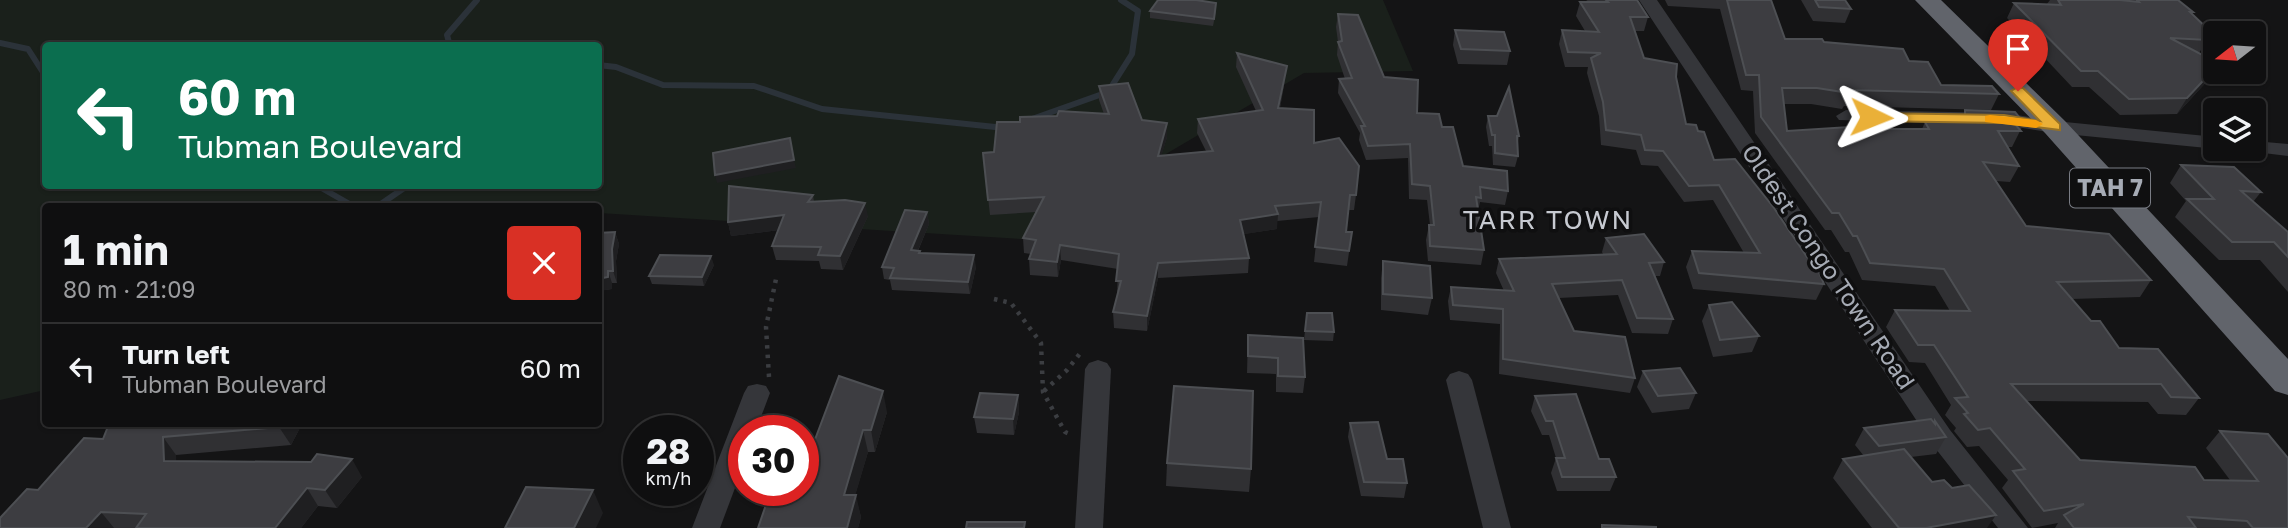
<!DOCTYPE html>
<meta charset="utf-8">
<style>
body{margin:0;font-family:"Golos Text",sans-serif;background:#181819;color:#f1f3f6;height:100vh;display:flex;flex-direction:column;font-size:26px;white-space:nowrap}
*{box-sizing:border-box;margin:0}
p{font-size:23px;color:#9b9c9f}
.icon{flex:none;width:38px;height:38px;fill:none;stroke:currentColor;stroke-width:2;stroke-linecap:round;stroke-linejoin:round}
.map{position:relative;flex:1;overflow:hidden}
.drawer{position:absolute;left:42px;top:203px;width:560px;height:224px;display:flex;flex-direction:column;background:#0f0f10;border-radius:7px;box-shadow:0 2px 5px #0004,0 0 0 2px #2f2f30}
.drawer>*{flex:none}
.top-card{position:absolute;left:42px;top:42px;width:560px;height:147px;border-radius:7px;box-shadow:0 2px 5px #0004,0 0 0 2px #2f2f30;background:#0b6e4f;color:#fff;overflow:hidden}
.needle{width:46px;rotate:253deg}
.tools{position:absolute;left:2203px;top:21px;display:grid;gap:14px}
.tools a{display:grid;place-items:center;width:63px;height:63px;border-radius:7px;background:#0f0f10;box-shadow:0 2px 5px #0004,0 0 0 2px #2f2f30;font-size:35px}
.speed{position:absolute;left:623px;top:415px;display:flex;gap:14px;font-size:35px;font-weight:700;text-align:center}
.speed>*{display:grid;place-content:center;width:91px;height:91px;border-radius:50%;background:#0f0f10;box-shadow:0 2px 5px #0004,0 0 0 2px #2f2f30;line-height:1}
.speed small{font-size:18px;font-weight:400}
.speed .limit{border:10px solid #d22;background:#fff;color:#111}
.pin{position:absolute;display:grid;place-items:center;width:60px;height:60px;color:#fff;margin:-72px -30px;border-radius:50% 50% 50% 0;rotate:-45deg;box-shadow:0 0 7px #0007}
.pin .icon{rotate:45deg}
.me{position:absolute;width:77px;margin:-38px;rotate:92deg;stroke-linejoin:round;filter:drop-shadow(0 0 5px #0008)}
.turn{display:flex;align-items:center;gap:24px;height:147px;padding:0 21px;font-size:32px}
.turn .icon{width:91px;height:91px;stroke-width:2.5}
.turn b{display:block;font-size:49px;line-height:60px}
.round{display:grid;place-items:center;flex:none;width:74px;height:74px;border-radius:7px;background:#181819}
.headline{display:flex;align-items:center;justify-content:space-between;height:119px;padding:0 21px}
h1{font-size:42px;font-weight:700;line-height:52px}
ul{padding:0;list-style:none}
li{display:flex;align-items:center;gap:21px;height:91px;padding:0 21px;border-top:2px solid #2f2f30}
li div{flex:1}
li b{display:block;font-size:26px}
li em{font-style:normal}
.map>svg:first-child{display:block}
.green{fill:#1a201b;fill-rule:evenodd}
.lines{fill:none;stroke-linecap:round;stroke-linejoin:round}
.stream{stroke:#2b3239;stroke-width:6}
.path{stroke:#3b3d41;stroke-width:4.5;stroke-dasharray:3.5 6;stroke-linecap:butt}
.minor{fill:#35363a;fill-rule:evenodd}
.highway{fill:#61646b;fill-rule:evenodd}
.wall{fill:#303033}
.shaded-wall{fill:#1f1f21}
.building{fill:#3d3d41;stroke:#4d4f53;stroke-width:2}
.route{fill:#eab038;stroke:#987224;stroke-width:2}
.slow{fill:#f59e0b}
.labels{text-anchor:middle;stroke-width:7;stroke-linejoin:round;paint-order:stroke}
.shield{fill:#0f0f10;stroke:#797c84;stroke-width:2}
.shield-label{font-size:23px;font-weight:bold;fill:#a6abb5}
.street-label{font-size:24px;fill:#a6abb5;stroke:#0f0f10}
.neighbourhood-label{font-size:26px;letter-spacing:2px;fill:#c7cad1;stroke:#0f0f10}
</style>
<div class="map">
<svg width="2288" height="528" viewBox="0 0 2288 528">
<rect width="100%" height="100%" fill="#141415"/>
<path class="green" d="M0,0H1383L1413,71L1304,73L1021,239L599,213L598,206H46L45,390L0,400ZM46,46H598V186H46Z"/>
<g class="lines">
<g class="stream">
<path d="M0,43L28,49L46,77"/>
<path d="M450,46L447,35L477,0"/>
<path d="M598,65L616,67L663,85L754,86L822,109L1005,128"/>
<path d="M1032,119L1108,92L1132,54L1138,11L1121,0"/>
<path d="M318,186L353,206"/>
<path d="M378,206L407,186"/>
</g>
<g class="path">
<path d="M994,299L1011,303L1041,343L1043,392L1065,432L1070,434"/>
<path d="M769,377L766,327L776,279"/>
<path d="M1044,391L1067,370L1082,351"/>
</g>
<g class="minor">
<path d="M1639,0H1657L1950,430L2028,528H1998L1932,444Z"/>
<path d="M1846,110L2004,113L2055,121L2216,137L2217,149L2055,133L2004,125L1839,120L1836,116Z"/>
<path d="M2254,141L2288,144V156L2247,151L2245,149H2254Z"/>
<path d="M1098,360L1107,363L1111,369L1103,528H1075L1085,369L1089,363Z"/>
<path d="M1459,371L1468,374L1472,380L1511,528H1483L1446,380L1450,374Z"/>
<path d="M757,384L766,386L770,393L756,430H744V464L720,528H692L744,393L748,386Z"/>
</g>
<path class="highway" d="M1915,0H1941L2065,121L2288,359V395L2275,391L2045,133Z"/>
</g>
<g class="wall">
<path d="M1586,0H1637L1648,17L1644,31H1635L1644,58L1676,77L1686,124L1698,131L1714,160L1824,284L1816,300L1693,289L1686,267L1692,251L1744,253L1713,200L1684,202L1658,166L1641,165L1636,150L1601,145L1599,116L1587,73L1588,67H1565L1559,44L1562,30L1585,31L1576,16L1580,2H1589Z"/>
<path d="M1665,0H1771L1785,39L1824,42L1909,61L1941,85L1999,94L1991,110L1844,106L1842,109L1811,104H1784L1787,131L1922,129L1925,122L1960,120L1965,110L2024,123L2012,147H2008L2019,166L2010,182L1996,181L2026,226L2151,280L2140,297L2071,299L2091,321L2119,348L2199,398L2186,415L2158,414L2148,402L2027,401L2080,460L2204,480H2230L2206,448L2220,431L2268,434L2288,528H2055L2058,523L2032,528L2002,488L2008,480L1979,446L1967,447L1954,431L1956,428L1945,415L1951,405L1925,363L1909,362L1886,327L1895,310L1950,311L1935,286L1862,280L1849,252H1845L1831,230H1825L1755,133L1753,91L1741,90L1720,9L1668,6Z"/>
<path d="M1801,0H1845L1851,9L1845,23L1813,21Z"/>
<path d="M2050,0H2178L2193,12L2192,14L2213,34L2203,50H2201L2199,53L2209,79L2177,114L2120,115L2089,87H2072L2007,18L2014,3L2047,4Z"/>
<path d="M1150,11H1216L1213,26L1150,18Z"/>
<path d="M1338,14L1384,77L1417,113L1442,127L1463,166L1508,191L1505,205L1480,202L1478,211L1484,250L1481,265L1428,261L1426,240L1429,225H1430L1427,200L1409,199L1408,158L1366,160L1359,140L1360,133L1338,93L1339,79H1345L1337,55L1338,42L1336,27Z"/>
<path d="M1455,30L1510,51L1507,65L1458,64L1453,45Z"/>
<path d="M1237,53L1285,80L1280,108L1314,143L1356,195L1354,210H1348L1346,232H1352L1347,266L1314,262L1319,217L1277,221V229L1243,234L1249,258L1248,273L1158,278L1147,331L1114,328L1113,312L1117,296L1118,269L1061,260L1058,277L1030,275L1029,259L1031,254L1024,253L1023,238L1036,212L990,215L983,153L994,152L1020,122L1104,114L1099,100V86L1142,120L1167,123V137L1161,156L1206,151L1197,133L1198,119L1256,111L1236,67Z"/>
<path d="M1488,116L1519,136L1517,146L1518,156L1515,167L1493,165L1492,146H1489L1486,127Z"/>
<path d="M2181,165L2261,192L2253,202L2288,232V292L2260,260H2219L2175,217L2186,201L2170,183Z"/>
<path d="M813,195L814,202L868,216L843,270L821,269L819,261L776,260L772,246L779,230L731,236L728,222Z"/>
<path d="M927,212L929,224L918,251H920V253L976,267L970,294L892,290L890,280L884,279L882,267Z"/>
<path d="M615,232L619,244L616,261L617,283H612V289L598,291V233Z"/>
<path d="M1606,238L1664,262L1660,276H1655L1673,319L1668,334L1632,333L1618,295L1559,298L1574,331L1635,378L1630,393L1499,374L1500,324L1450,320L1448,301L1451,287L1504,291L1496,273L1499,259L1603,254L1602,252Z"/>
<path d="M1383,261L1432,298L1428,315L1381,310V278Z"/>
<path d="M714,265L704,286L652,284L649,276Z"/>
<path d="M1709,305L1759,336L1752,352L1713,357L1702,321Z"/>
<path d="M1307,313L1334,332L1333,341L1304,340Z"/>
<path d="M1248,335L1305,377L1303,393L1276,392V374L1247,373Z"/>
<path d="M1643,371L1696,393L1689,409L1652,413L1637,387Z"/>
<path d="M1018,395L1019,412L1014,435L977,433L974,417Z"/>
<path d="M1535,396L1599,459L1616,477L1610,491H1557L1551,473L1556,458L1549,435H1542L1531,411Z"/>
<path d="M887,412L875,452H868L855,495L861,517L858,528H758L803,490L811,450Z"/>
<path d="M1350,423L1387,459L1407,483L1404,498L1361,496L1348,437Z"/>
<path d="M302,424L291,445L176,455V461L362,477L337,508L318,506L301,528H0L38,490L103,439Z"/>
<path d="M1864,428L1946,437L1936,454L1911,457L1932,482L1987,528H1872L1833,478L1843,459L1864,456L1855,445Z"/>
<path d="M1167,463L1251,469L1249,492L1166,486Z"/>
</g>
<g class="shaded-wall">
<path d="M1287,66L1285,80L1277,122L1278,108Z"/>
<path d="M2216,67V69L2209,79L2177,114L2187,98Z"/>
<path d="M1167,123V137L1157,171L1158,156Z"/>
<path d="M794,160L796,168L717,183L715,175Z"/>
<path d="M865,203L868,216L843,270L840,256Z"/>
<path d="M927,212L929,224L913,262L911,250Z"/>
<path d="M1278,214L1277,229L1239,235L1240,220Z"/>
<path d="M784,215L787,229L731,236L728,222Z"/>
<path d="M615,232L619,244L616,261L617,283L613,271L612,249Z"/>
<path d="M1060,245L1061,260L1058,277L1057,262Z"/>
<path d="M974,255L976,267L970,294L968,282Z"/>
<path d="M711,256L714,265L704,286L702,277Z"/>
<path d="M1158,263V278L1147,331V316Z"/>
<path d="M608,271L612,283V289L598,291V279Z"/>
<path d="M883,391L887,412L875,452L871,430Z"/>
<path d="M1018,395L1019,412L1014,435L1013,419Z"/>
<path d="M281,424H302L291,445L279,427Z"/>
<path d="M863,430L868,452L849,517L844,495Z"/>
<path d="M163,437L176,455L177,479L164,461Z"/>
<path d="M352,459L362,477L337,508L325,490Z"/>
<path d="M307,488L318,506L301,528H275Z"/>
<path d="M593,490L603,513L596,528H574Z"/>
<path d="M856,495L861,517L858,528H847Z"/>
<path d="M101,512L114,528H86Z"/>
<path d="M1996,515L1987,528H1926Z"/>
</g>
<g class="building">
<path d="M1158,0H1196L1216,3L1214,19L1150,11Z"/>
<path d="M1606,0H1637L1648,17H1630L1644,58L1677,64L1676,77L1686,124L1696,125L1698,131L1704,132L1714,160L1735,159L1774,208L1807,257L1813,258L1824,284L1699,273L1692,251L1760,253L1719,185L1689,186L1663,151L1645,150L1641,135L1606,130L1603,102L1591,58L1601,53L1568,52L1562,30L1599,32L1580,2H1608Z"/>
<path d="M1727,0H1771L1785,39H1822L1824,42L1903,49L1909,61L1928,62L1941,85L1992,86L1999,94L1849,90V93L1817,88H1782L1787,131L1865,126L1866,129H1929L1925,122L1965,119V110L2015,112L2024,123H2014L2021,131H1998L2019,166L1983,162L2026,226L2109,234L2151,280L2057,282L2091,321H2100L2119,348L2158,349L2199,398L2171,397L2161,384H2011L2080,460L2195,467L2204,480L2258,481L2220,431L2268,434L2288,458V528H2253L2247,521L2188,517L2196,528H2074L2064,515L2084,504L2044,511L2013,471L2025,469L1990,428L1978,430L1964,414L1968,413L1955,398L1968,397L1934,345H1918L1895,310L1970,311L1944,269L1870,263L1857,236H1853L1839,213H1832L1761,117L1759,75H1746Z"/>
<path d="M1815,0H1845L1851,9L1819,7Z"/>
<path d="M2058,0H2120L2139,2L2137,0H2178L2193,12H2190L2213,34H2204L2207,40L2170,38L2216,62V67L2187,98L2129,99L2098,71H2081L2014,3L2061,5Z"/>
<path d="M1338,14L1358,15L1384,77L1418,80L1417,113L1439,114L1442,127H1453L1463,166L1507,171L1508,191L1480,187L1481,198L1476,197L1484,250L1430,246L1429,225H1434L1430,186L1412,184L1410,144L1368,146L1361,126H1365L1339,79L1352,78L1338,42L1342,41Z"/>
<path d="M1455,30L1504,32L1510,51L1461,49Z"/>
<path d="M1237,53L1287,66L1278,108L1314,110V143L1339,138L1359,166L1356,195H1350L1346,232H1352L1349,251L1315,247L1321,202L1275,206L1278,214L1240,220L1249,258L1158,263L1147,316L1113,312L1121,281H1116L1119,254L1060,245L1057,262L1029,259L1036,240L1023,238L1044,197L988,200L983,153L994,152L997,122H1020V117L1057,116L1059,111L1109,114L1099,86L1128,83L1142,120L1167,123L1158,156L1213,151L1198,119L1263,110Z"/>
<path d="M1509,87L1519,136H1517L1518,156L1495,153V135H1492L1488,116H1497Z"/>
<path d="M790,138L794,160L715,175L713,153Z"/>
<path d="M2181,165L2234,167L2261,192L2241,191L2288,232V257L2274,242H2232L2187,199H2214Z"/>
<path d="M729,186L813,195L808,202L845,200L865,203L840,256L818,255L821,247L772,246L784,215L728,222Z"/>
<path d="M905,210L927,212L911,250L920,251L919,253L974,255L968,282L890,278L894,268L882,267Z"/>
<path d="M615,232L612,249L613,271H608V277L598,279V233Z"/>
<path d="M1644,234L1664,262L1649,263L1673,319L1637,318L1622,280L1552,284L1574,331L1625,337L1635,378L1503,359V309L1453,305L1451,287L1514,291L1499,259L1617,254L1606,238Z"/>
<path d="M660,255L711,256L702,277L649,276Z"/>
<path d="M1383,261L1430,266L1432,298L1383,294Z"/>
<path d="M1732,302L1759,336L1720,340L1709,305Z"/>
<path d="M1307,313H1332L1334,332L1305,331Z"/>
<path d="M1248,335L1303,338L1305,377L1278,376V358L1248,356Z"/>
<path d="M1680,368L1696,393L1658,396L1643,371Z"/>
<path d="M839,376L883,391L871,430H863L844,495H856L847,528H758L771,490H803V451L811,450Z"/>
<path d="M1174,386L1253,391L1251,469L1167,463Z"/>
<path d="M980,393L1018,395L1013,419L974,417Z"/>
<path d="M1576,394L1599,459H1609L1616,477H1562L1556,458H1565L1553,421H1546L1535,396Z"/>
<path d="M1931,419L1935,424V421L1946,437L1879,446L1864,428Z"/>
<path d="M1378,422L1387,459H1403L1407,483L1364,482L1350,423Z"/>
<path d="M109,424H281L279,427L163,437L164,461L311,462L317,454L352,459L325,490L307,488L275,528H136L146,514L101,512L86,528H0V518L27,489L38,490L84,438L103,439Z"/>
<path d="M1904,449L1932,482L1944,480L1952,488L1969,485L1996,515L1926,528H1899L1843,459Z"/>
<path d="M526,487L593,490L574,528H505Z"/>
<path d="M967,522H1025L1024,528H966Z"/>
<path d="M1602,525L1656,527V528H1602Z"/>
</g>
<path class="route" d="M2018,87L2023,88L2060,124V130L2004,123L1871,121L1864,117L1871,113L2004,115L2040,121L2011,91Z"/>
<path class="slow" d="M1990,115L2036,120L2043,124L2036,128L1985,122V116Z"/>
<g class="labels">
<rect class="shield" x="2070" y="168.5" width="80" height="39" rx="5"/>
<g class="shield-label">
<text x="2110" y="196">TAH 7</text>
</g>
<g class="street-label">
<text transform="translate(1828 267) rotate(56)" y="8">Oldest Congo Town Road</text>
</g>
<g class="neighbourhood-label">
<text x="1548" y="229">TARR TOWN</text>
</g>
</g>
</svg>
<div class="tools">
<a><svg class="needle" viewBox="-14 -14 28 28"><path d="M0-13l5 13h-10z" fill="#e53935"/><path d="M0 13l5-13h-10z" fill="#9b9c9f"/></svg></a>
<a><svg class="icon" aria-label="layers" viewBox="0 0 24 24"><path d="M12 4l9 5-9 5-9-5zM3 14l9 5 9-5"/></svg></a>
</div>
<div class="speed"><div>28<small>km/h</small></div><div class="limit">30</div></div>
<div class="pin" style="left:2018px;top:91px;background:#d93025"><svg class="icon" aria-label="arrive" viewBox="0 0 24 24"><path d="M6 21V4h12l-3 4 3 4H6"/></svg></div>
<svg class="me" style="left:1871px;top:117px" viewBox="-20 -20 40 40"><path d="M0-17L14 15 0 8-14 15z" fill="#eab038" stroke="#fff" stroke-width="4"/></svg>
<div class="top-card">
<div class="turn"><svg class="icon" aria-label="left" viewBox="0 0 24 24"><path d="M17 20v-9H6M10 6l-5 5 5 5"/></svg><div><b>60 m</b>Tubman Boulevard</div></div>
</div>
<section class="drawer">
<div class="headline"><div><h1>1 min</h1><p>80 m · 21:09</p></div><a class="round" style="background:#d93025;color:#fff"><svg class="icon" aria-label="close" viewBox="0 0 24 24"><path d="M6 6l12 12M18 6L6 18"/></svg></a></div>
<ul>
<li><svg class="icon" aria-label="left" viewBox="0 0 24 24"><path d="M17 20v-9H6M10 6l-5 5 5 5"/></svg><div><b>Turn left</b><p>Tubman Boulevard</p></div><em>60 m</em></li>
</ul>
</section>
</div>
